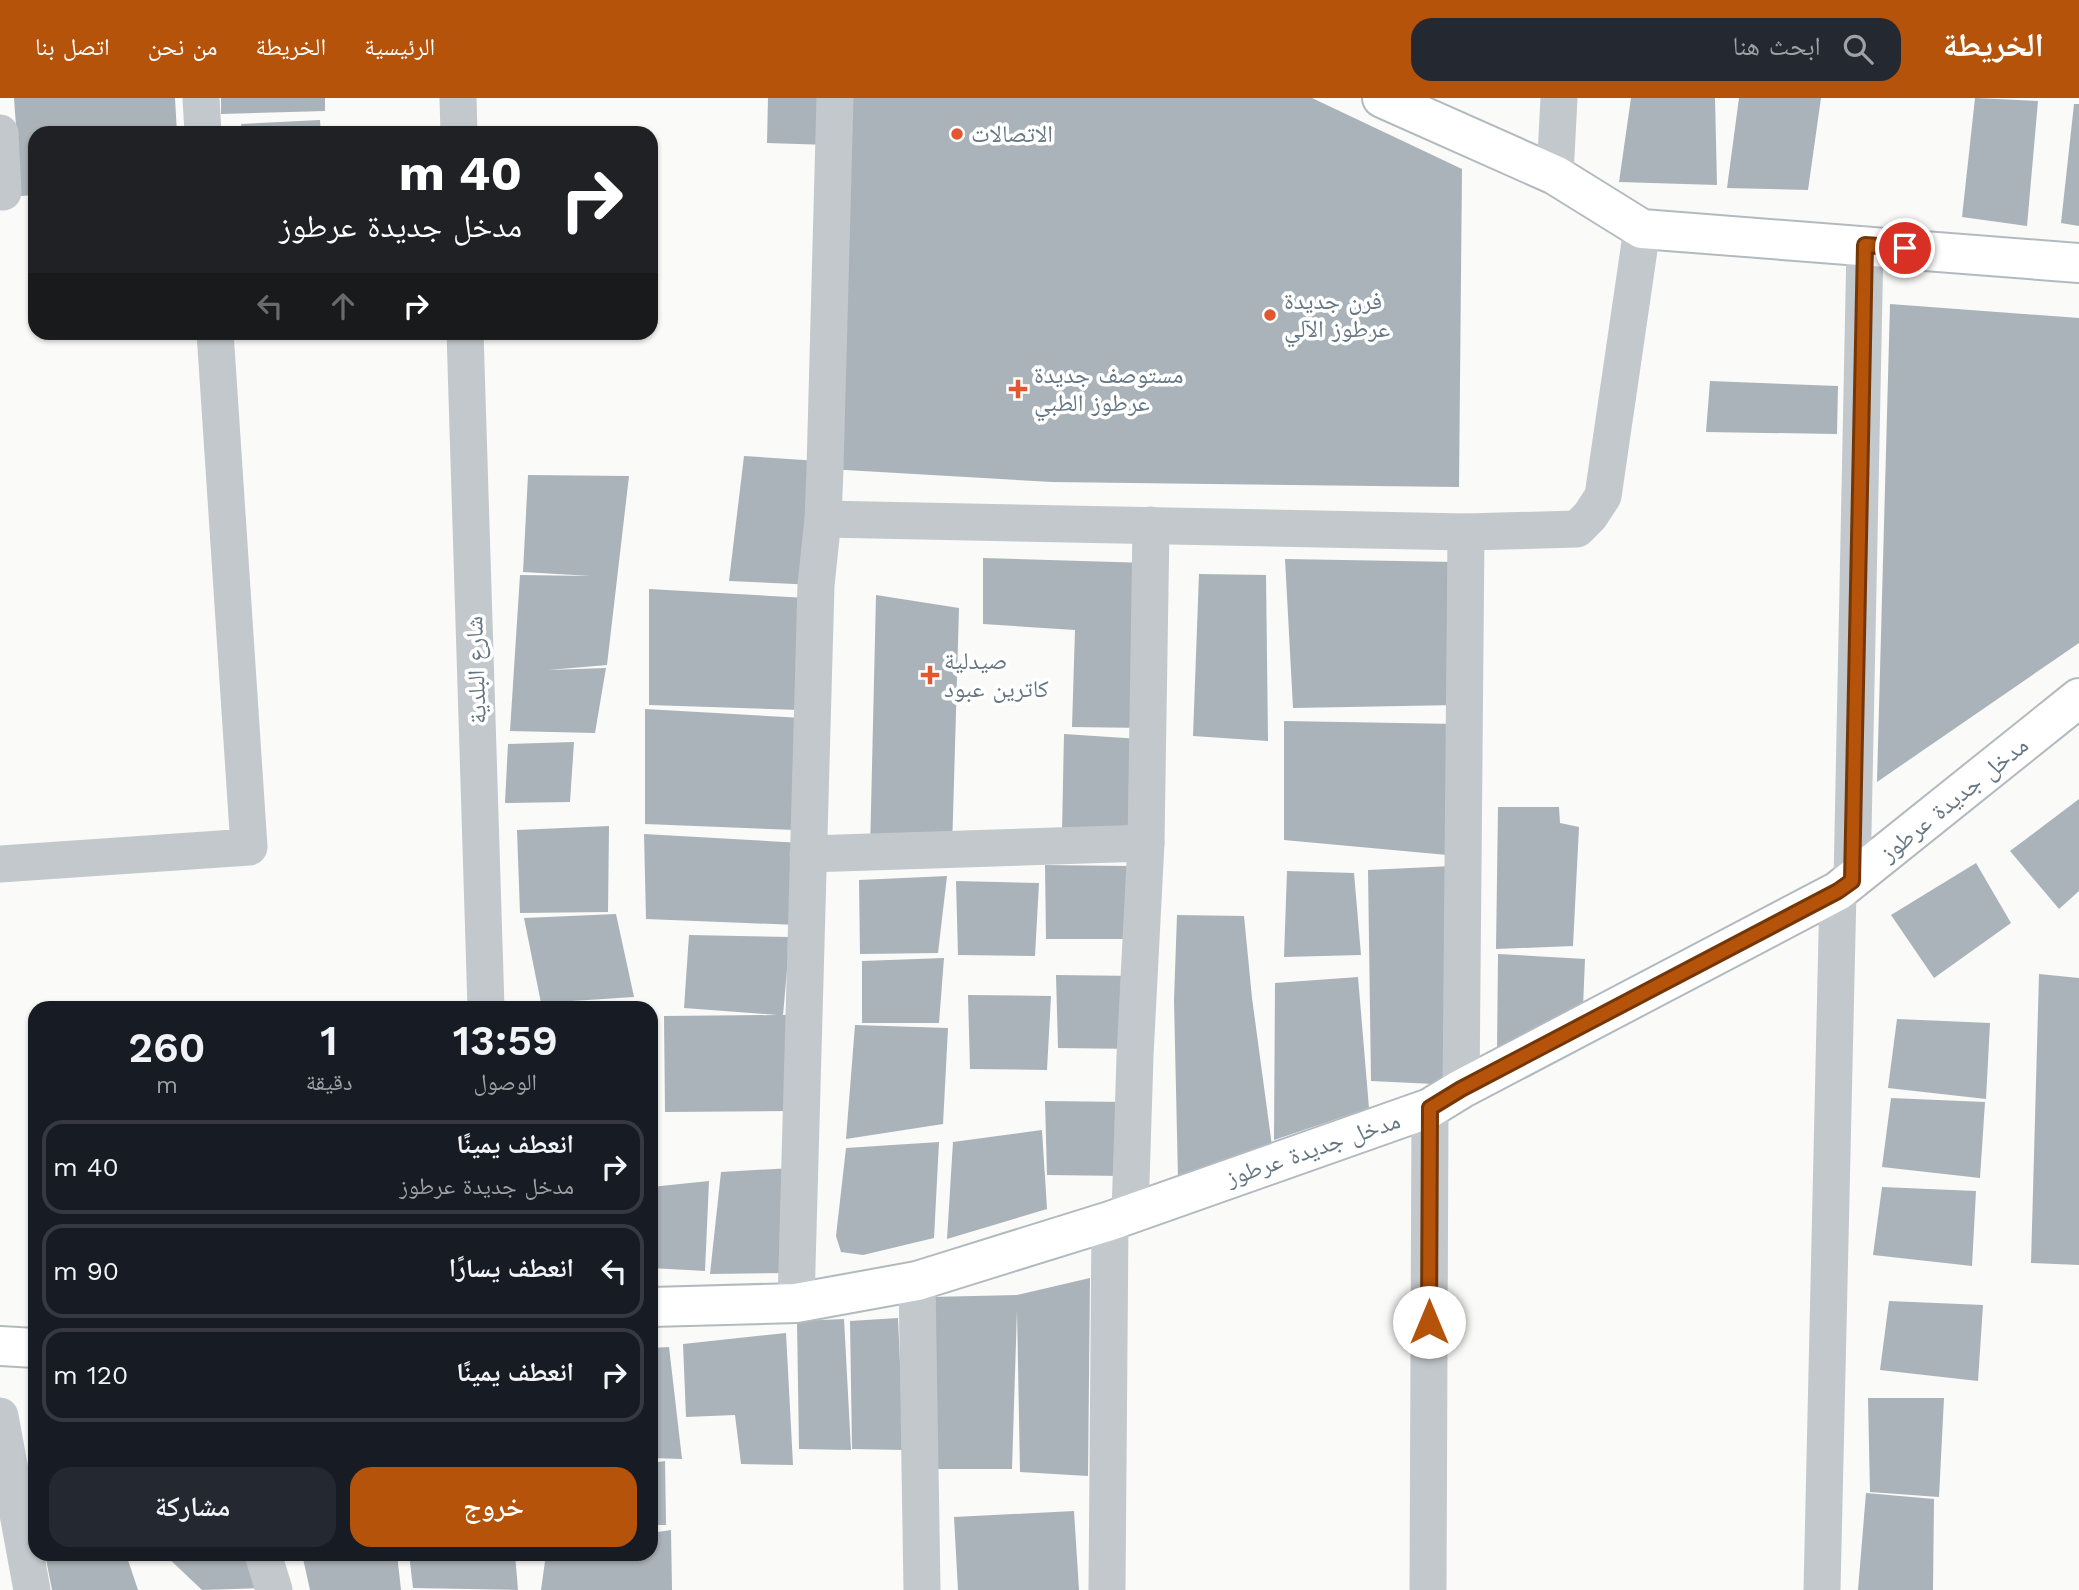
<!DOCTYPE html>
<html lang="ar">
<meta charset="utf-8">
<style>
body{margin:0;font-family:"Work Sans","Noto Naskh Arabic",sans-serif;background:#242831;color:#f1f3f6;direction:rtl;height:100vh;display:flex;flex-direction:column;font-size:26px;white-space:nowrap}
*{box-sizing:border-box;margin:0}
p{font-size:23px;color:#9ea1a6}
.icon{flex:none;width:38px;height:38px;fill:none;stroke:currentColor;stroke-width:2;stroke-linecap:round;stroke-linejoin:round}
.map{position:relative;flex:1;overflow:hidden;direction:ltr}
.panel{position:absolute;left:28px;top:903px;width:630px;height:560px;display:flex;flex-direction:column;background:#171b24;border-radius:21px;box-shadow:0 2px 5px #0004;direction:rtl}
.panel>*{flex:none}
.hud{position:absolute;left:28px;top:28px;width:630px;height:214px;border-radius:21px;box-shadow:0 2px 5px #0004;direction:rtl;background:#202124;color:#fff;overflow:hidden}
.pin{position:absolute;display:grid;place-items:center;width:60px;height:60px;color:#fff;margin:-30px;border:4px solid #fff;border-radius:50%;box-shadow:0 2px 7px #0007}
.me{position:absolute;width:77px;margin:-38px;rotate:0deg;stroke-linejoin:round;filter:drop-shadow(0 0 5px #0008)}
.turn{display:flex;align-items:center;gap:24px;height:147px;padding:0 21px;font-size:32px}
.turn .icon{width:91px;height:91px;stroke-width:2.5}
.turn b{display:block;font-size:49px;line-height:60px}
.lanes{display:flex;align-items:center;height:66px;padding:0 21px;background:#0003;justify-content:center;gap:35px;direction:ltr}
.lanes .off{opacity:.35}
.eta{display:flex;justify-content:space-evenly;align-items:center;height:119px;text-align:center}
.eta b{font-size:42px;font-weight:600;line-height:49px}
.cta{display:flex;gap:14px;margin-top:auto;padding:14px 21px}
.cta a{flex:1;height:80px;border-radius:21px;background:#b45309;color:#fff;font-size:28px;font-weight:600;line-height:80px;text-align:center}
.cta a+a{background:#242831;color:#f1f3f6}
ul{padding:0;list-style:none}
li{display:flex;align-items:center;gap:21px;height:94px;margin:0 14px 10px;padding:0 7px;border:4px solid #363941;border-radius:21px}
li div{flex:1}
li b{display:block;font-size:26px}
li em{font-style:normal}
header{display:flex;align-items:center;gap:42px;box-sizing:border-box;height:98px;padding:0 35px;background:#b45309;color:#fff}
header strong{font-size:33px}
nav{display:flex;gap:38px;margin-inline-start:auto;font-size:24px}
.search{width:490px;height:63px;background:#242831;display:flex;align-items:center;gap:18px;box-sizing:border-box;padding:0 24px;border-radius:21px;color:#9ea1a6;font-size:26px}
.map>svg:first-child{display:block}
.building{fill:#aab3b9}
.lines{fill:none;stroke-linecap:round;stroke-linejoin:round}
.secondary-casing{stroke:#b3babf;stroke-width:42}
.street{stroke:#c3c8cc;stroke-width:37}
.secondary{stroke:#fff;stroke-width:38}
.route-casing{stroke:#753606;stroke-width:18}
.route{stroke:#b45309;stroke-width:12}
.poi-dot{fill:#e4572e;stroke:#fff;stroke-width:2.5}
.labels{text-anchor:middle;stroke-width:7;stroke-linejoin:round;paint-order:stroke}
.poi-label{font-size:24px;fill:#657683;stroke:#fff;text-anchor:start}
.street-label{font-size:24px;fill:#657683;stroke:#fff}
</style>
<header>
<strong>الخريطة</strong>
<div class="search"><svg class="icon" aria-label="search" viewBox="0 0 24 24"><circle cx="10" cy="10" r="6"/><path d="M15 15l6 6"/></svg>ابحث هنا</div>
<nav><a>الرئيسية</a><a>الخريطة</a><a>من نحن</a><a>اتصل بنا</a></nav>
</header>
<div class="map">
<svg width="2079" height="1492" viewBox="0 0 2079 1492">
<rect width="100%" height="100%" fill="#fafaf8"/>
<g class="building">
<path d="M14,0H175L177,35H35V97L21,98Z"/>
<path d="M221,0H325V13L221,16Z"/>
<path d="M768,0H830L829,47L767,45Z"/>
<path d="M837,0H1312L1462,71L1459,389L1052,384L828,371Z"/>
<path d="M1631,0H1715L1717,87L1619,84Z"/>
<path d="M1739,0H1821L1808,92L1727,90Z"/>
<path d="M1975,0L2038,3L2027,128L1962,119Z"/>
<path d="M2074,6H2079V128L2061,125Z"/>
<path d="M320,22L321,35H242L241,26Z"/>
<path d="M1890,206L2079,220V545L1877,684Z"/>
<path d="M1710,283L1838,288L1837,336L1706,334Z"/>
<path d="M744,358L819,363L816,487L729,483Z"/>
<path d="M528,377L629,378L607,567L548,572L606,570L595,635L510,633L520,477L591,478L523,474Z"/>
<path d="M983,460L1148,465L1146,630L1072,629L1075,532L983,526Z"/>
<path d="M1285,461L1458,464L1457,607L1293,610Z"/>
<path d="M1199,476L1266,477L1268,643L1193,638Z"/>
<path d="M649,491L807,500L800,612L649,607Z"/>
<path d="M876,497L959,510L952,752L870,754Z"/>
<path d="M645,611L803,620L796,732L645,726Z"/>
<path d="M1284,623L1457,626L1458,758L1284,742Z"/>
<path d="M1064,636L1140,641L1136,734H1062Z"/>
<path d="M574,644L570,704L505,705L508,646Z"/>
<path d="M2079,701V793L2059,811L2010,753Z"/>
<path d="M1498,709H1559L1560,725L1579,729L1573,848L1496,851Z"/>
<path d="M609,728L608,814L520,815L517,732Z"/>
<path d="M644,736L802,745L797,827L646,821Z"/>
<path d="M1976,765L2011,825L1934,880L1891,817Z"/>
<path d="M1045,767L1128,768L1124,841H1046Z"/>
<path d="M1452,768L1455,987L1371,983L1368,772Z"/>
<path d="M1287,773L1354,775L1361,857L1284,859Z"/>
<path d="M947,778L938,855L860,856L859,782Z"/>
<path d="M956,783L1039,785L1035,858L958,857Z"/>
<path d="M616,816L634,899L541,905L524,820Z"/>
<path d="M1177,817L1244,818L1252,900L1272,1048L1178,1081L1174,902Z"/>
<path d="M689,837L790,839L783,917H787L789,1013L665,1014L664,918L777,917L684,910Z"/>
<path d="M1498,856L1585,861L1583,909L1497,955Z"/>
<path d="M944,860L939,925H862V863Z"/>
<path d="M2039,876L2079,880V1167L2031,1165Z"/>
<path d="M1056,877L1139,878L1135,951L1058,950Z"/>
<path d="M1358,879L1369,1010L1274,1042L1275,885Z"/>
<path d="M968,897L1051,898L1047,972L970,971Z"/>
<path d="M633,905V910H574V908Z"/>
<path d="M1897,921L1990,925L1986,1001L1888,990Z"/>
<path d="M855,927L948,930L943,1026L846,1041Z"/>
<path d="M1891,1000L1985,1004L1980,1080L1882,1069Z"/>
<path d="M1045,1003L1129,1004L1124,1078L1047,1077Z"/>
<path d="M1042,1032L1047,1111L947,1141L953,1044Z"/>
<path d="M939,1044L934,1140L863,1157L841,1154L836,1138L846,1050Z"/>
<path d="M792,1070L793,1175L710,1176L721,1074Z"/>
<path d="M709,1083L705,1173L651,1170V1089Z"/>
<path d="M1882,1089L1976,1093L1972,1168L1873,1157Z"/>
<path d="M1090,1180L1088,1378L1020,1374L1017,1212L1012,1371H938L931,1199L1017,1197Z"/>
<path d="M1889,1203L1983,1207L1978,1283L1880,1272Z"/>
<path d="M898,1220L904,1352L852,1351L850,1223Z"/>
<path d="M844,1221L851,1352L799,1351L797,1223Z"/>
<path d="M786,1235L793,1367L741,1366L735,1317L686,1319L683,1246Z"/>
<path d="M669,1249L682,1361L651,1360V1250Z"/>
<path d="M1868,1300H1944L1939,1399L1870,1394Z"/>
<path d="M665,1363L666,1427H651V1365Z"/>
<path d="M1866,1395L1934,1401L1933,1492H1858Z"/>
<path d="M1074,1413L1079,1492H958L954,1419Z"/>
<path d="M671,1432L672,1492H541L546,1456H651V1435Z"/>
<path d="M45,1456H126L138,1492H52Z"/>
<path d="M164,1456H251L264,1490L202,1492Z"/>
<path d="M302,1456H397L401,1492H310Z"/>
<path d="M409,1456H515L518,1492L413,1490Z"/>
</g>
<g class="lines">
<g class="secondary-casing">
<g id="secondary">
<path d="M1382,0L1555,77L1642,131L2079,165"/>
<path d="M651,1209L796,1205L917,1183L1110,1123L1430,1010L1461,991L1838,793L2079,600"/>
<path d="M0,1248L35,1250"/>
</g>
</g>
<g class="street">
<path d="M201,0L203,35"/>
<path d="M458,0L459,35"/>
<path d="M0,35L3,94"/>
<path d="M1555,77L1559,0"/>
<path d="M465,234L486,910"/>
<path d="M823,421L1466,434L1577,431L1590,418L1603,398L1642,131"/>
<path d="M808,756L1146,745"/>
<path d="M0,766L249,749L215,234"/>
<path d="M1852,783L1865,147"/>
<path d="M1461,991L1466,434"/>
<path d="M1130,1116L1135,958L1146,745L1151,427"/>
<path d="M917,1183L922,1492"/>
<path d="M796,1205L816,487L823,421L825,371L835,0"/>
<path d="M0,1318L32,1492"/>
<path d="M263,1456L274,1492"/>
<path d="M1107,1492L1110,1123"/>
<path d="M1428,1492L1430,1010"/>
<path d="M1822,1492L1838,793"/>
</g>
<use href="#secondary" class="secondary"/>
</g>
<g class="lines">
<g class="route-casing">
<path id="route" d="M1429,1224L1430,1010L1461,991L1838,793L1852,783L1865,147L1905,150"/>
</g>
<use href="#route" class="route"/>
</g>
<g class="poi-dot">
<circle cx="957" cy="36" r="7"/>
<circle cx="1270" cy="217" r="7"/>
<path d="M1014.5 280.5h7v7h7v7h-7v7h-7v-7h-7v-7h7z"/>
<path d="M926.5 566.5h7v7h7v7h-7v7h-7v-7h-7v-7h7z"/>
</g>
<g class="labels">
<g class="poi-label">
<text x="971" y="44">الاتصالات</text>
<text x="1284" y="211">فرن جديدة<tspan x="1284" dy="28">عرطوز الآلي</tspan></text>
<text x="1034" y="285">مستوصف جديدة<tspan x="1034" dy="28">عرطوز الطبي</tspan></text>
<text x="944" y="571">صيدلية<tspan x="944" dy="28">كاترين عبود</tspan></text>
</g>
<g class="street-label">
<text transform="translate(476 572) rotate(-92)" y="8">شارع البلدية</text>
<text transform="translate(1954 701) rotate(-39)" y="8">مدخل جديدة عرطوز</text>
<text transform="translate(1313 1051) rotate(-19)" y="8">مدخل جديدة عرطوز</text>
</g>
</g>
</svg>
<div class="pin" style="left:1905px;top:150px;background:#d93025"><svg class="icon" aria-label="arrive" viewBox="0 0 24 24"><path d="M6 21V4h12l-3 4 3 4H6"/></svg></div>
<svg class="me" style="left:1429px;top:1224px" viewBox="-20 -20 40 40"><circle r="19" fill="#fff"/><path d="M0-13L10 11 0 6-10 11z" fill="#b45309"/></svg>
<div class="hud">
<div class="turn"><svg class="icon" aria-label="right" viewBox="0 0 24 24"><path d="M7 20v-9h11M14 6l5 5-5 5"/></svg><div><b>40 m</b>مدخل جديدة عرطوز</div></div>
<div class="lanes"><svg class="icon off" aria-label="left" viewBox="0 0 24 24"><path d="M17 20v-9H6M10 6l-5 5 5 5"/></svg><svg class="icon off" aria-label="ahead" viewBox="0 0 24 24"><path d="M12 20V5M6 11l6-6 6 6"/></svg><svg class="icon" aria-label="right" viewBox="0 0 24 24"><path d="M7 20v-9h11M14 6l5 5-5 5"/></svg></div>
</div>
<section class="panel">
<div class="eta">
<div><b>13:59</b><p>الوصول</p></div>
<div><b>1</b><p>دقيقة</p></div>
<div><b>260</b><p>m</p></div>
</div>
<ul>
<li><svg class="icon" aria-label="right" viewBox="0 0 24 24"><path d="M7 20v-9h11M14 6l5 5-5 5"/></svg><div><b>انعطف يمينًا</b><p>مدخل جديدة عرطوز</p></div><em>40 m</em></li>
<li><svg class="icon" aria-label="left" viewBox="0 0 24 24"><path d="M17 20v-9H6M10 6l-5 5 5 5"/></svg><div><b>انعطف يسارًا</b></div><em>90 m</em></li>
<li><svg class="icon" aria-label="right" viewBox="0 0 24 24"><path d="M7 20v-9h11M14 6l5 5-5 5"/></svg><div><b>انعطف يمينًا</b></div><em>120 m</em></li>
</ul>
<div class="cta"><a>خروج</a><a>مشاركة</a></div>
</section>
</div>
